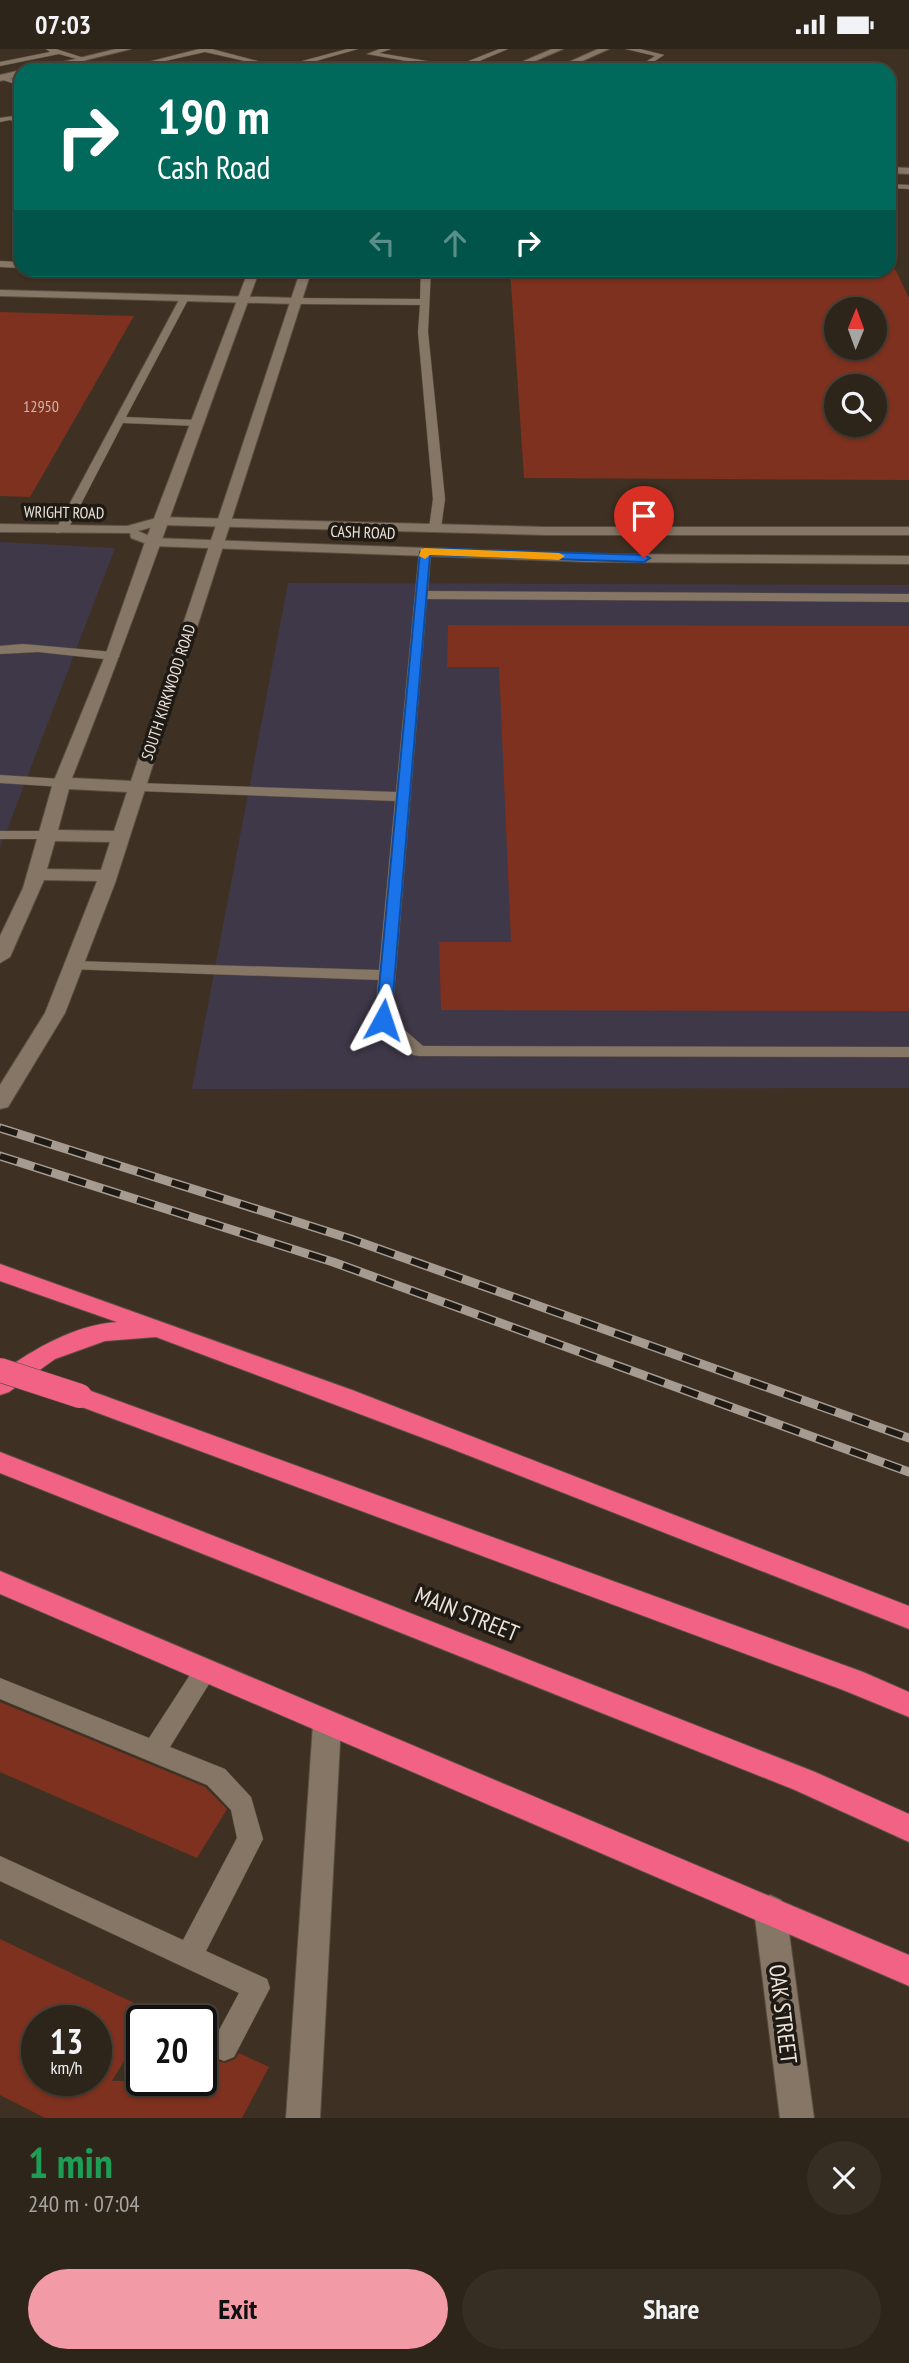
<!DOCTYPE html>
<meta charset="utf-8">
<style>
body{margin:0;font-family:"PT Sans Narrow",sans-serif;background:#362d23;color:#f1f3f6;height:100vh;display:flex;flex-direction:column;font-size:26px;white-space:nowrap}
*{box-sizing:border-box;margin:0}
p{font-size:23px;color:#a7a5a2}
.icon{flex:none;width:38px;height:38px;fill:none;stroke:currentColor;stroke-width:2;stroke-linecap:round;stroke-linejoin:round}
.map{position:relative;height:2069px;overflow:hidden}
.details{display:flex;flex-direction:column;background:#2e251a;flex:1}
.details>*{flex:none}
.guide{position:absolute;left:14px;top:14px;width:882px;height:214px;border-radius:21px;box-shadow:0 2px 5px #0004,0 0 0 2px #494239;background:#00695c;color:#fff;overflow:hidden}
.needle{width:46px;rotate:1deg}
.buttons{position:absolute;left:824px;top:248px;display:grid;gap:14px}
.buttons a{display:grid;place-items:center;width:63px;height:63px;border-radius:50%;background:#2e251a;box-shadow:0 2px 5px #0004,0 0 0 2px #494239;font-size:35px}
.speed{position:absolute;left:21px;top:1956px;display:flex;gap:14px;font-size:35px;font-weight:700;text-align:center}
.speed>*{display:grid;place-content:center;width:91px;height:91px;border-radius:50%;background:#2e251a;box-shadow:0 2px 5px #0004,0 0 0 2px #494239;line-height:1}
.speed small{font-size:18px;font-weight:400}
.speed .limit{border:4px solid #111;border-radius:10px;background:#fff;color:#111}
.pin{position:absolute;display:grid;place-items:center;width:60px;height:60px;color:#fff;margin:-72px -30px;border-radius:50% 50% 50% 0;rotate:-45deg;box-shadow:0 0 7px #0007}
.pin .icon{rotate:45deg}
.me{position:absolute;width:77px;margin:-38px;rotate:5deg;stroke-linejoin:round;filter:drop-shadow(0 0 5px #0008)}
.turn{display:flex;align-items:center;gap:24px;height:147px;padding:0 28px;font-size:32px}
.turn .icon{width:91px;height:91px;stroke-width:2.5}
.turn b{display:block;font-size:49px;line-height:60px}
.lanes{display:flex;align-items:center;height:66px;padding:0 28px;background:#0003;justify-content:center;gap:35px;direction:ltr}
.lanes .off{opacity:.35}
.round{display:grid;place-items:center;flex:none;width:74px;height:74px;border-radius:37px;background:#362d23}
.headline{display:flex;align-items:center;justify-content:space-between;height:119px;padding:0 28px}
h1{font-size:42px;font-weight:800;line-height:52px;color:#1e9e55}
.cta{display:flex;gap:14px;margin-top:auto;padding:14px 28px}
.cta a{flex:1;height:80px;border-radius:42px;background:#f39aa7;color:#111;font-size:28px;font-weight:800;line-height:80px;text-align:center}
.cta a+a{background:#362d23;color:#f1f3f6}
.status{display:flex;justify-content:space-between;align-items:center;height:49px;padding:0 35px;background:#2e251a;direction:ltr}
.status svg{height:19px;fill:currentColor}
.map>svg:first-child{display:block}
.industrial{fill:#3f3848}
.building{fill:#7d311e;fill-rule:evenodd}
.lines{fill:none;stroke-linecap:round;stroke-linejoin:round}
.lane-casing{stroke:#594e42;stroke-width:1}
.street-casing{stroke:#594e42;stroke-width:2}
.secondary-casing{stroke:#594e42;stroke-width:2}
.highway-casing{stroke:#594e42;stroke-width:2}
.lane{fill:#857666;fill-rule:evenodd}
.street{fill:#857666;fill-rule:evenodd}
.secondary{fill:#857666;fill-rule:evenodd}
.highway{fill:#f16284;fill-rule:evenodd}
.rail-casing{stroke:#a59b90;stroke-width:9}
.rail{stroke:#201a14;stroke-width:6;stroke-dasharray:18;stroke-linecap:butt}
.highway-bridge-casing{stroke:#594e42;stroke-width:25;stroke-linecap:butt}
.highway-bridge{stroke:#f16284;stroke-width:24}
.route{fill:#1a73e8;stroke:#114b97;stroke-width:2}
.slow{fill:#f59e0b}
.labels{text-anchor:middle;stroke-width:7;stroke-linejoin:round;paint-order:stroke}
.number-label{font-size:16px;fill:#d0b7ac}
.far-street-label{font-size:16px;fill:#ece4db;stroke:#201a14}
.near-street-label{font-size:23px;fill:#ece4db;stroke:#201a14}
</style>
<div class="status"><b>07:03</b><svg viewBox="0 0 49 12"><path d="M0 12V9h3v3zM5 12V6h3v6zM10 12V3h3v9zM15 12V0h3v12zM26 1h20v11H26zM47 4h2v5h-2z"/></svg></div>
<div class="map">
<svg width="909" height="2069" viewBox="0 0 909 2069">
<rect width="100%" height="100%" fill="#3e3123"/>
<g class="industrial">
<path d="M0,493L115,499L0,799Z"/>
<path d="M288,534L909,536V1039L192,1040Z"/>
</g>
<g class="building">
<path d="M510,220H895L909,249V431L524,429ZM836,261H875V299H836ZM836,338H875V376H836Z"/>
<path d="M0,263L134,267L30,448L0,447Z"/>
<path d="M448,576L909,577V962L441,961L439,893H511L499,618H447Z"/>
<path d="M0,1653L205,1738L227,1760L197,1809L0,1723Z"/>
<path d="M0,1890L153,1963L147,1972H142V1982L112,2032H201V1985L211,1991L208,1999L213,2010L225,2014L235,2010L239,2004L269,2018L242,2069H45L0,2046ZM37,1972H96V2032H37Z"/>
</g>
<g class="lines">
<g class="lane-casing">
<g id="lane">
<path d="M46,0H56L87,10L84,12L59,5L0,17V13L50,3Z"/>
<path d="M199,0H212L280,18L347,0H358L284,21L205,3L147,16L144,14Z"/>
<path d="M380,0H391L379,4L456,17L499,0H508L465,18L473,21H457L367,5Z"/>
<path d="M626,0H640L664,6L641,21H633L655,7Z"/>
<path d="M341,13L376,19L379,21L339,16Z"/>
<path d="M0,26L21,33V37L0,30Z"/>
<path d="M14,67L21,70V75L10,71L0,73V69Z"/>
<path d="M889,135L909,136V140L889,139Z"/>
<path d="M0,212L21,213V219L0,218Z"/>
<path d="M184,220H200L201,221L196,224Z"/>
<path d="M421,220H431L428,283L445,450L441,479L435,483L429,479L433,450L418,283L420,256L296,255L291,252L296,249L420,250Z"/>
<path d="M181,247L189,249L126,368L196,371L201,374L196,377L123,374L67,482L57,484L55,482Z"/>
<path d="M425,499L431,503L428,542L909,545V553L427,550L392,970L423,997L909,998V1008L419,1007L413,1006L375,971L378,931L67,920L65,917L73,912L379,921L395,752L139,742L132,738L139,734L396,743L419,503Z"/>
<path d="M23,595L113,603L120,607L113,611L38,603L0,605V597Z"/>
<path d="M0,726L62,730L69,734L62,738L0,734Z"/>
<path d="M0,782H48L55,786L48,790H0Z"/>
<path d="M205,1612L213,1615L217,1622L170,1698L225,1720L251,1748L263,1790L206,1902L267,1930L270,1939L234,2008L224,2012L214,2008L210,1998L239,1944L0,1832V1807L183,1891L237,1789L231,1761L207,1736L0,1650V1629L149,1689L197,1615Z"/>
</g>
</g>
<g class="street-casing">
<g id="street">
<path d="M116,0H131L45,21H30Z"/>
<path d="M21,21V27L0,32V26Z"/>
<path d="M0,241L296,249L302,252L296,255L0,247Z"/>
<path d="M160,468L545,478H909V486H545L160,476L138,482L154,489L592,505L909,507V515L592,513L152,497L131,489L130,484L0,483V475L127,477Z"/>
<path d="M327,1662L337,1666L341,1675L320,2069H286L313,1675L317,1666Z"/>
<path d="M770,1846L781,1851L786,1861L814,2069H780L754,1861L759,1851Z"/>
</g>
</g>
<g class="secondary-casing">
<g id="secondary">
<path d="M552,0H563L514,21H503Z"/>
<path d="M598,0H609L562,21H551Z"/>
<path d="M889,118L909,119V125L889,124Z"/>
<path d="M249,220H260C197,390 139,561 72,729L131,732L301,220H312L115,834L65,964L8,1058L0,1060V1036L45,964L97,832L44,831L10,908L0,914V887L23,839L53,734L105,607L145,493ZM69,740L127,743L114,782L58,781ZM55,792L110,793L101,821L47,820Z"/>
</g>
</g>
<g class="highway-casing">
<g id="highway">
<path d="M0,1215L352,1341L909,1557V1580L447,1398L156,1288L105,1292L55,1310L9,1343L0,1346V1324C34,1300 74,1276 117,1273L0,1232Z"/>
<path d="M80,1338L863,1623L909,1643V1668L843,1641L71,1354L68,1347L71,1340Z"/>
<path d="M0,1403L815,1723L909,1765V1793L795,1741L0,1424Z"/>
<path d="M0,1522L909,1906V1937L0,1545Z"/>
</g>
</g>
<use href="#lane" class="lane"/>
<use href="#street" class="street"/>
<use href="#secondary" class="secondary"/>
<use href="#highway" class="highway"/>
<g class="rail-casing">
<g id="rail">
<path d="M0,1079L351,1190L909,1389"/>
<path d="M0,1107L333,1213L909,1423"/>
</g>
</g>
<use href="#rail" class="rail"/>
<g class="highway-bridge-casing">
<path id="highway-bridge" d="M0,1321L80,1347"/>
</g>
<use href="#highway-bridge" class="highway-bridge"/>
</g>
<path class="route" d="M425,499L644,506L650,509L644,513L430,506L391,971L383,976L376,971L420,503Z"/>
<path class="slow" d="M425,499L559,504L565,507L559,511L430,506L425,510L419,507L421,500Z"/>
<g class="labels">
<g class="number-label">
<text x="41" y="363">12950</text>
</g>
<g class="far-street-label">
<text transform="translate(64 463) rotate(1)" y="6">WRIGHT ROAD</text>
<text transform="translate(363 483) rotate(2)" y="6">CASH ROAD</text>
<text transform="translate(168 643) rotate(-72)" y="6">SOUTH KIRKWOOD ROAD</text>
</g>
<g class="near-street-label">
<text transform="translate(467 1565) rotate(22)" y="8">MAIN STREET</text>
<text transform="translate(783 1965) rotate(83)" y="8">OAK STREET</text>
</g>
</g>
</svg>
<div class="buttons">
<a><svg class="needle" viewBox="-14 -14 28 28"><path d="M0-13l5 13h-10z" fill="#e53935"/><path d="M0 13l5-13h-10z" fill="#a7a5a2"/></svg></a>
<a><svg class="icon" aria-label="search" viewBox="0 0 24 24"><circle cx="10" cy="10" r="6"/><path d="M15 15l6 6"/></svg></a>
</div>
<div class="speed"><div>13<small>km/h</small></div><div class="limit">20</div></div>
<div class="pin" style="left:644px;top:509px;background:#d93025"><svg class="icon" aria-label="arrive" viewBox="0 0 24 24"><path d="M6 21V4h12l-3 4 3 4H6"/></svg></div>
<svg class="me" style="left:383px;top:971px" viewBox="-20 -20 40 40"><path d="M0-17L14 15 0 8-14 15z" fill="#1a73e8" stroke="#fff" stroke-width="4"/></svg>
<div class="guide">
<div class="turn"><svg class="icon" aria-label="right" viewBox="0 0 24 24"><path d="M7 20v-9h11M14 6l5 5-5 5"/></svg><div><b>190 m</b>Cash Road</div></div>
<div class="lanes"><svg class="icon off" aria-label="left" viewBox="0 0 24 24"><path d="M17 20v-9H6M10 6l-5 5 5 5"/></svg><svg class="icon off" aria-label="ahead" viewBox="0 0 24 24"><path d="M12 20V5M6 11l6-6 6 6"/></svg><svg class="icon" aria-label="right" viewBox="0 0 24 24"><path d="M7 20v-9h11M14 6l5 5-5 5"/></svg></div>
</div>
</div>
<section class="details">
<div class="headline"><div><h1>1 min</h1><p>240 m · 07:04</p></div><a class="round"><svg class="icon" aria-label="close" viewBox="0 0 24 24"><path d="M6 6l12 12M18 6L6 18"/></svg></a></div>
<div class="cta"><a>Exit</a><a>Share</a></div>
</section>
